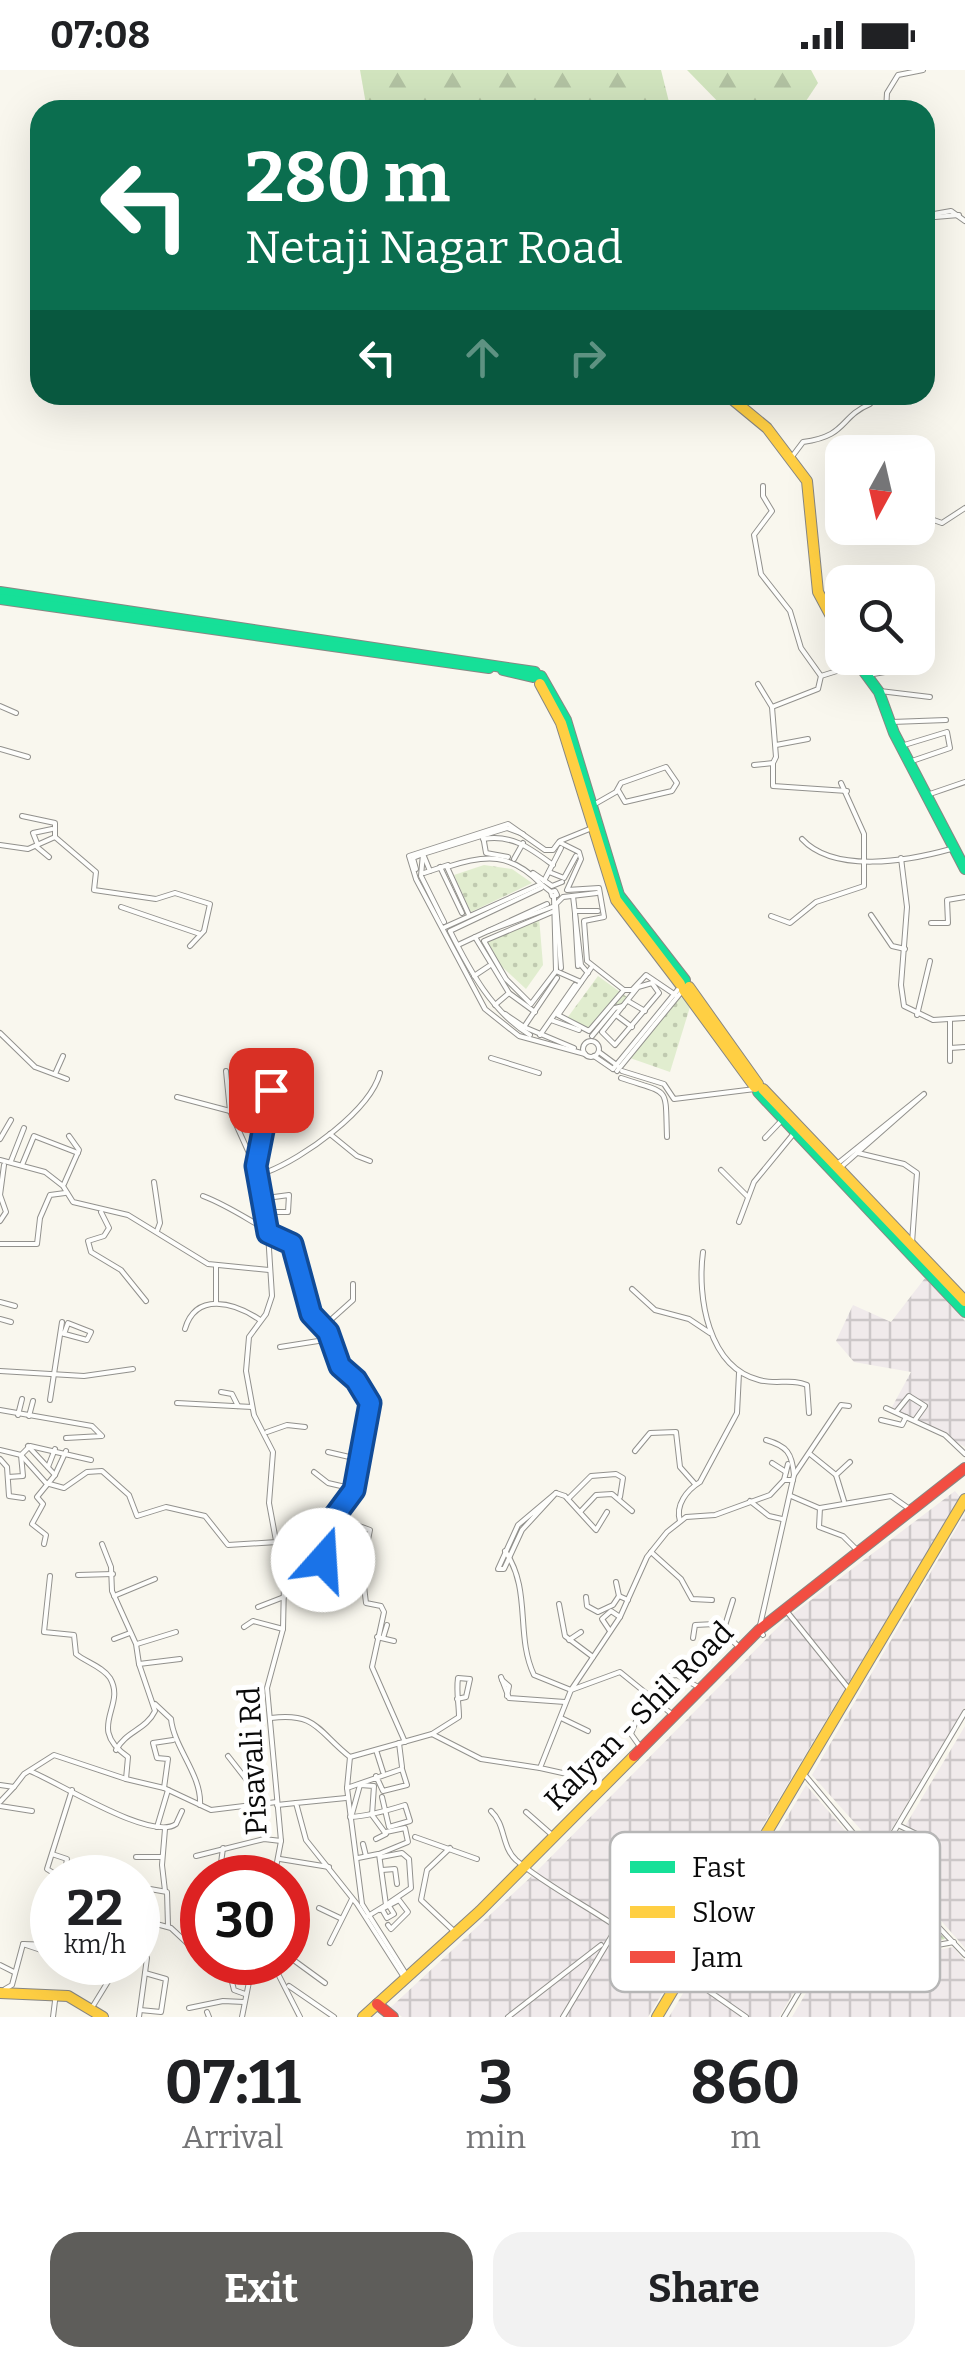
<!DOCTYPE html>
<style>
body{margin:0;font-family:Bitter,serif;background:#f2f2f2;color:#202124;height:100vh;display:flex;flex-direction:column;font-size:38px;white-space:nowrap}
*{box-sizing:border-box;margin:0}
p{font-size:32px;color:#757577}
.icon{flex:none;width:55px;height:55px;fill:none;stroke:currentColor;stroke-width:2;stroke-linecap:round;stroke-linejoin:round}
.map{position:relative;height:1947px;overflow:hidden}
.side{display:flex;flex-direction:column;background:#fff;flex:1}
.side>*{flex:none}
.top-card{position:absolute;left:30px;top:30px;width:905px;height:305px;border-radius:30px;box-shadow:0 10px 40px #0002;background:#0b6e4f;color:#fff;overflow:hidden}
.needle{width:65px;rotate:188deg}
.fabs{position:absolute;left:825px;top:365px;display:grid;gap:20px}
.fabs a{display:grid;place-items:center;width:110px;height:110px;border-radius:20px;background:#fff;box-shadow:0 10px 40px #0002;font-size:50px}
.speed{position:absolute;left:30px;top:1785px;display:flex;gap:20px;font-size:50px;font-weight:700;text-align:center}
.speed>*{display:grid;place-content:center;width:130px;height:130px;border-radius:50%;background:#fff;box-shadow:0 10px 40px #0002;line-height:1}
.speed small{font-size:25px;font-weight:400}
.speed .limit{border:15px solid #d22;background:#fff;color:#111}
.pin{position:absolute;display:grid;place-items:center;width:85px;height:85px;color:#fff;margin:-42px;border-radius:20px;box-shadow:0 5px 15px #0006}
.me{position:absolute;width:110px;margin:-55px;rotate:19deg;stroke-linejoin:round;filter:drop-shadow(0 0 8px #0008)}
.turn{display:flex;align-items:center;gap:35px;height:210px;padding:0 50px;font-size:45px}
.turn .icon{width:130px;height:130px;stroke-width:2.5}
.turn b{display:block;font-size:70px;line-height:85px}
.lanes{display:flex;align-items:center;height:95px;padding:0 50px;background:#0003;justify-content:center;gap:50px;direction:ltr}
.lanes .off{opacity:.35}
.eta{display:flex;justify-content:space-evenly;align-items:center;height:170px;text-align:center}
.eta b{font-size:60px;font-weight:700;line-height:70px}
.action{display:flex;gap:20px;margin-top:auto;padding:20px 50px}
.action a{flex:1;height:115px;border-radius:30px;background:#5e5d5a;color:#fff;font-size:40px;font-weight:700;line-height:115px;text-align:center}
.action a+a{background:#f2f2f2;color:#202124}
.status{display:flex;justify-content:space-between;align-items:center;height:70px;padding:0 50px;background:#fff;direction:ltr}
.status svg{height:28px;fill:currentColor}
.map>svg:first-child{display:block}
.industrial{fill:url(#industrial-grid)}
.forest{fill:url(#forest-firs)}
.park{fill:url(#park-dots)}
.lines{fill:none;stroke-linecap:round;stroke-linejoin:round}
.street-casing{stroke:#92918d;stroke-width:6}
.fast-casing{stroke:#888783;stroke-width:12}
.slow-casing{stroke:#888783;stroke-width:12}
.jam-casing{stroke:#888783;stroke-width:12}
.street{stroke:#fefefc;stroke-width:4}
.fast{stroke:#16e098;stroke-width:10}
.slow{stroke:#ffcf43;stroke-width:10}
.jam{stroke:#f24e42;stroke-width:10}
.route-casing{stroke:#114b97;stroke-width:25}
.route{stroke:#1a73e8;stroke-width:18}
.labels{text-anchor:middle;stroke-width:10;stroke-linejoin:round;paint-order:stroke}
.street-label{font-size:30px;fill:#0a0a0a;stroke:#fff}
.key{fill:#fff;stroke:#b6b6b6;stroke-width:2.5}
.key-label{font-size:28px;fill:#0a0a0a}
</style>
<div class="status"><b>07:08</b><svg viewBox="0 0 49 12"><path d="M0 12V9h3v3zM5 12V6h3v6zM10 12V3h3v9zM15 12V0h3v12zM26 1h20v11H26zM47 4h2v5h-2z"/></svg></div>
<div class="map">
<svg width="965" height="1947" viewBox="0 0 965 1947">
<defs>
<pattern id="industrial-grid" width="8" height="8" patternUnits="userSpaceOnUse" patternTransform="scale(2.5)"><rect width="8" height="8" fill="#f0eaeb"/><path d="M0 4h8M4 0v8" fill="none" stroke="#ccc7c8"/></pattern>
<pattern id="forest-firs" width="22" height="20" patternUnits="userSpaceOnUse" patternTransform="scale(2.5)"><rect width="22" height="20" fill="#d1e4be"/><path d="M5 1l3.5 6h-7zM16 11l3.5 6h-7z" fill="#b2c2a2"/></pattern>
<pattern id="park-dots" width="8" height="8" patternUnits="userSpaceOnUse" patternTransform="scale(2.5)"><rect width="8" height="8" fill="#e1edcf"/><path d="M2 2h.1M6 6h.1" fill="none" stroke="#c0cab0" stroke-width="1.8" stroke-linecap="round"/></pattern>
</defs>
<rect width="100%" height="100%" fill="#f9f7ee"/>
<g class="industrial">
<path d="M925,1208L965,1251V1377L892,1337L911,1302L854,1292L836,1271L853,1235L891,1252Z"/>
<path d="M955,1421L960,1427L648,1947H402L391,1937L534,1804L786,1549Z"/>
<path d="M965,1444V1637L879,1780L812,1705Z"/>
<path d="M965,1656V1878L886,1788Z"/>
<path d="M806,1715L872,1792L779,1947H669Z"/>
<path d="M953,1877L965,1891V1947H792L817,1904Z"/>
</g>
<g class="forest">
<path d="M360,0H661L671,40H367Z"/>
<path d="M687,0H811L818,13L800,40H726Z"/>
<path d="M894,1814L945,1869L833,1891L829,1886L870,1824L882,1830Z"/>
</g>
<g class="park">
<path d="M484,795L512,799L532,813L471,842L454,805Z"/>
<path d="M539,847L543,895L526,919L499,894L486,871Z"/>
<path d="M598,906L627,927L597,965L565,951Z"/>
<path d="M684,927L690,937L670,1002L630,988L678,928Z"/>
</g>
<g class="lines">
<g class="street-casing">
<g id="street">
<path d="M886,40L887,23L898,5L923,0"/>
<path d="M925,139L934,144L951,141L965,151"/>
<path d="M925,142L935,147L959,145"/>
<path d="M909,382V381"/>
<path d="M791,388L803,372C848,366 839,347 870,334"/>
<path d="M763,416V426L772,441L754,465L761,504L790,541L801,578L821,606"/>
<path d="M928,448L942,453L965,438"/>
<path d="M868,605L901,599L928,582"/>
<path d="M758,614L772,637"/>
<path d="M880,621L930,627"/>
<path d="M0,636L16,643"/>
<path d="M892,652L946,650"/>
<path d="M776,675L808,669"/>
<path d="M901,676L947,662L950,678L909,692"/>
<path d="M0,679L28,687"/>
<path d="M773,693V716L847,721"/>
<path d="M754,695L773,693L776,687L772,637L818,619L821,606L859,594"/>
<path d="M927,725L965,712"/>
<path d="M595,734L616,722L621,713L666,697L677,713L672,721L625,732L618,720"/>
<path d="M22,746L55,753V767"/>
<path d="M483,766L486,783L508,787"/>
<path d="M483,769C512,764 530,778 553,795"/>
<path d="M802,769C834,804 908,791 951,779"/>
<path d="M560,771L592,758"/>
<path d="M37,773L33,763L52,759"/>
<path d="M0,775L28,779L55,767L96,802L94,820L156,829L175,823L210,834L204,861L190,876"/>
<path d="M37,777L49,787"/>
<path d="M901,788L907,837L901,915L904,936L933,950L965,948"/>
<path d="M514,789L523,773"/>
<path d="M440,797L462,843"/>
<path d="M416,799L413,788L423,784L430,801"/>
<path d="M549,802L564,808L576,786"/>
<path d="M424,803L448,795"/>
<path d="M533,803L552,816L562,812"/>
<path d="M544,811L561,778"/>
<path d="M555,821L557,825L552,826L551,822Z"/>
<path d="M573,826L581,895L588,903"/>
<path d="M554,827L556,901L581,912"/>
<path d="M121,837L200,864"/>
<path d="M575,841H598"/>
<path d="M552,842L484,871L506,909L531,934L556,901"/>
<path d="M575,843L578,896"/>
<path d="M469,845L447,797C486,784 511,783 541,814"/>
<path d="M871,845L892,876L905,879"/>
<path d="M771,846L790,853L816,832L864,816V764L841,713"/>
<path d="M444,852L421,806L423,784L507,758L523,764"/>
<path d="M931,853H948L947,830L965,827"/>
<path d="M443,858L541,814L551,822"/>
<path d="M488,861L552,837"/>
<path d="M458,875L475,867"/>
<path d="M561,898L556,834L563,827L597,823"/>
<path d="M591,898L558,945L589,961L624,920H632L646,905L677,926"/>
<path d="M474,906L489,896"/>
<path d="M557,908L524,957L574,978"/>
<path d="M652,913L659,923L615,975L602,962L638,917Z"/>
<path d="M628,931L645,941"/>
<path d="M495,935L509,923"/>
<path d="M535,942L509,923L475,867L547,834"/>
<path d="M505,944L524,957"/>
<path d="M616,945L632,957"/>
<path d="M917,945L930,891"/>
<path d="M551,950L579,960"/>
<path d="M0,963L35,997L67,1009"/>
<path d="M530,965C492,942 470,901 450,861L541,818"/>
<path d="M540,965L575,915"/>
<path d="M592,966L615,938L623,936"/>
<circle cx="591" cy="979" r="8"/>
<path d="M950,978L965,977"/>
<path d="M599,982L618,996"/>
<path d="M585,984L519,966L485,939L416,809L409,786L508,754L545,780H553L559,772L579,782L581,789L567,820L599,818L604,847L584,851L587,891L624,920"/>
<path d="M594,986L613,999"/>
<path d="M491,988L539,1003"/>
<path d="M950,991V951"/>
<path d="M613,999L680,917"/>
<path d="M226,1001L230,1041L253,1092"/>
<path d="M617,1001L683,920"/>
<path d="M622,1001L664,1014L674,1029L755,1019"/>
<path d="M55,1004L63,986"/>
<path d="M621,1008C671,1025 665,1014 667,1067"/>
<path d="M271,1017L256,1096L268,1163L272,1226L266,1244L249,1267L246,1301L254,1345L273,1382L269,1433L284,1514L283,1559L267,1618L281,1771L274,1808"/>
<path d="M177,1027L230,1041"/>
<path d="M330,1064L357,1086L370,1091"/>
<path d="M765,1068L783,1049"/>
<path d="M0,1069L11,1050"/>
<path d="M858,1083L904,1094L917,1103L912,1173"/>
<path d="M0,1090L45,1102L63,1116L73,1132L128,1145L208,1194L269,1200"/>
<path d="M11,1091L24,1058"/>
<path d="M837,1094L924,1024L840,1098"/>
<path d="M22,1095L34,1066L78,1083"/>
<path d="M721,1100L747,1126"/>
<path d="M154,1112L160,1153L157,1161"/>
<path d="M64,1114L79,1080L69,1066"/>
<path d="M259,1118L267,1102C303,1088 370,1041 380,1003"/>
<path d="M203,1126C235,1138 260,1159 290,1171L311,1245L328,1262L340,1296L356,1310L370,1333L354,1419L323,1462L321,1500L307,1510L284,1514"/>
<path d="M101,1142L109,1158L104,1166L88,1171L91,1182L121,1200L146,1231"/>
<path d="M265,1142H288L289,1125L274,1127"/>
<path d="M0,1151L6,1142L0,1125L4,1095"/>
<path d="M739,1152L754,1112L795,1062"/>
<path d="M0,1174H37L40,1148L50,1125L65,1123"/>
<path d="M703,1182C697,1227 708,1297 759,1310C776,1315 792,1308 807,1315L809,1343"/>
<path d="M216,1195V1233"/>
<path d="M632,1219L655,1240L689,1249L710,1263"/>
<path d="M0,1232L15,1236"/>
<path d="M0,1249L11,1252"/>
<path d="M324,1256L353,1230V1214"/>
<path d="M185,1259C196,1222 234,1232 260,1250"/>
<path d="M61,1263L87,1270L91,1262L68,1253L64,1264"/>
<path d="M280,1277L331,1269"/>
<path d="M0,1301L84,1306L133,1299"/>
<path d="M221,1322L232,1324L238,1336"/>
<path d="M50,1330L62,1252"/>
<path d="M177,1333L252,1337"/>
<path d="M886,1338L945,1365L965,1384"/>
<path d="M0,1340L92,1356L102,1366L66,1368"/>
<path d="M896,1342L909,1326L925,1336L915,1350"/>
<path d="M18,1345L22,1329"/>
<path d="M29,1346L33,1331"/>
<path d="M881,1350L902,1355L906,1347"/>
<path d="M267,1362L287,1355L305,1357"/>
<path d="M766,1370C787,1376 792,1383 794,1405"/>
<path d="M28,1376L55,1405"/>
<path d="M0,1380L21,1385L30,1376L91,1390"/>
<path d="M635,1381L650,1363L676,1362L680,1397L695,1414"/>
<path d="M328,1382L358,1389"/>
<path d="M810,1384L836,1405"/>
<path d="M21,1385L46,1413L64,1418L87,1402L102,1401L129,1425L137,1446L166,1437L205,1446L228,1475L277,1472"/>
<path d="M0,1389L7,1397L9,1426L23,1428"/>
<path d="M772,1393L786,1402"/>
<path d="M48,1397L55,1379"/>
<path d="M314,1402L328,1413L354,1419"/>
<path d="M8,1407L23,1406L21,1385"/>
<path d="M784,1410L788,1394"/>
<path d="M556,1423L522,1460L504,1499H498L518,1455Z"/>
<path d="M556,1423L565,1426L596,1460L607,1442"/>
<path d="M791,1426L819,1438"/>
<path d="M568,1429L591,1406L616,1404L623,1408L620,1427"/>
<path d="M750,1431L769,1446L782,1449"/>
<path d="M844,1431L836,1405L850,1392"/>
<path d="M581,1441L596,1425L612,1424L632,1441"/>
<path d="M680,1451C675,1435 687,1420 700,1412L737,1343L739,1303"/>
<path d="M351,1453L370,1460L362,1499L366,1533L381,1536L384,1542L372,1597L405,1672"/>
<path d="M44,1474L46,1465L32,1454L43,1434L37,1427L55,1405L66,1381"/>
<path d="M102,1474L111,1497L112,1521L136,1574L139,1594"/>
<path d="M505,1481C532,1520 515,1565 534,1605L571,1620L620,1602L673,1645"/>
<path d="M858,1481L843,1466L819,1457L820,1438L891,1426L911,1440"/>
<path d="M651,1482L681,1509L692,1529L712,1530"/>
<path d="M78,1505L113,1504"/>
<path d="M50,1506L44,1562L74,1565L76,1584C86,1592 103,1597 110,1608C127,1637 85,1657 128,1687L126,1709L164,1718L211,1740L277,1732"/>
<path d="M616,1512L619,1526"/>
<path d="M114,1526L155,1509"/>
<path d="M586,1527L587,1536L598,1542L613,1535L619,1526L628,1530"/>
<path d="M559,1534L565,1566L593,1587"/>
<path d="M258,1537L284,1527"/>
<path d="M788,1543L849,1619"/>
<path d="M244,1557L253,1551L283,1559"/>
<path d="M610,1561L602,1549L611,1541L620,1547"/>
<path d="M723,1562L733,1530"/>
<path d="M763,1565L759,1560L794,1405L841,1335L849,1336"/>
<path d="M377,1567L394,1571"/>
<path d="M383,1568L387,1555"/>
<path d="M693,1568L695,1555L715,1554L740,1578"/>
<path d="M114,1569L130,1563"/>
<path d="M569,1570L581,1562"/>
<path d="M137,1574L176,1562"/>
<path d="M501,1607L509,1628L565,1632"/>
<path d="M659,1607L677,1605L700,1618"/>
<path d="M502,1610L509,1616L507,1626"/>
<path d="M155,1634L171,1649C174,1678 202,1705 200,1735"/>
<path d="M271,1648C317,1642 318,1662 350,1687"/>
<path d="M561,1648L588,1661"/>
<path d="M432,1664L459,1647C459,1634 456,1622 458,1608L470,1609L466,1627L457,1629"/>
<path d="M399,1673L402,1697"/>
<path d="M641,1678L631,1664L644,1630"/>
<path d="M116,1680C126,1661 146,1660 155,1641L139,1594L180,1589"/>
<path d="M376,1680L383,1702"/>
<path d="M228,1686L253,1718V1735"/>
<path d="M30,1701C58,1712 152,1772 176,1754L182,1741"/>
<path d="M804,1704L878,1793L965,1885"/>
<path d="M376,1706L383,1721L407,1715L402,1699L347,1718L350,1687L432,1664L481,1689L540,1698"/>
<path d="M586,1710L596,1690"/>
<path d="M0,1715L14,1717L24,1704L54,1685L126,1709"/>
<path d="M164,1718L168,1689L157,1688L153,1673L173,1670"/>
<path d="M347,1718L362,1834L406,1904"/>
<path d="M598,1719L576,1706L540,1698L571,1620L620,1547L647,1487L667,1462L686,1447L715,1445L770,1425L784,1410H793"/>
<path d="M346,1728L296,1733L306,1770L357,1834L405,1909"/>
<path d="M0,1732L14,1717"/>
<path d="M277,1735L296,1733"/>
<path d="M0,1736L32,1741"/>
<path d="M491,1741C506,1755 501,1776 516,1790C544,1814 585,1835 617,1857"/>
<path d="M526,1742L551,1764"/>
<path d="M352,1744L360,1715L374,1716L372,1745L386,1764L376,1769"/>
<path d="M350,1747C369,1746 386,1741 405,1735L410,1751L389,1757L382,1727"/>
<path d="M900,1756L927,1769"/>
<path d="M157,1757L168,1720"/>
<path d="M415,1767L477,1789"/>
<path d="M363,1774L366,1786"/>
<path d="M450,1778L427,1800L421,1830L456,1863"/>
<path d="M52,1784L67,1789L65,1801"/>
<path d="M196,1786L264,1769L281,1771"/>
<path d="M136,1787H162"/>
<path d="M381,1787L402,1783L409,1789L411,1818L386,1835"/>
<path d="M358,1788L378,1784"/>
<path d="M280,1789L329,1797"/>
<path d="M382,1800L395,1799L397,1814"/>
<path d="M55,1804L47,1799L72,1720"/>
<path d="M219,1808L223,1778"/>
<path d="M150,1819L167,1822L168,1856"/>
<path d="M165,1821L162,1795L165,1759"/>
<path d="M319,1838L340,1848"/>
<path d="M380,1840L399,1830L408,1842L391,1859L388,1855"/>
<path d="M383,1841L387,1848L394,1844L389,1836"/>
<path d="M368,1846L386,1835L379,1784L408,1772L405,1758L386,1762"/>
<path d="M138,1849L171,1858L202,1887"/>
<path d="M330,1873L352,1829"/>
<path d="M23,1874L52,1875"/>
<path d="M288,1886L325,1913"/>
<path d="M207,1892L231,1908L234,1920L245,1924"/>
<path d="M272,1892L300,1947"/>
<path d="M0,1895L14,1902"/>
<path d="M104,1897L116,1901"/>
<path d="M816,1897L954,1872"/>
<path d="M289,1916L334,1947"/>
<path d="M5,1919L12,1915L23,1874L41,1880"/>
<path d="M93,1936L120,1892"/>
<path d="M189,1938L223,1931L244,1932"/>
<path d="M140,1940L161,1942L166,1909L145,1903"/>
<path d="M207,1942L209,1947"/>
<path d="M53,1947L56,1923"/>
<path d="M139,1947L147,1888"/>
<path d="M242,1947L253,1892"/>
<path d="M508,1947L601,1875"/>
<path d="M563,1947L617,1857L746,1947"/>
<path d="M784,1947L965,1642"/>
</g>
</g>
<g class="fast-casing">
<g id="fast">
<path d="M0,522L535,602"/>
<path d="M0,529L489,598"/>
<path d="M854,588L879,622L894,663L965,799"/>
<path d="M503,600L533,607"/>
<path d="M541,606L566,650L619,825L685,910"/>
<path d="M758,1022L965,1242"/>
</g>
</g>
<g class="slow-casing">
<g id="slow">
<path d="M727,325L767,358L807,411L818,522L842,567"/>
<path d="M540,614L561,653L616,830L680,914"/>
<path d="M689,917L758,1014"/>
<path d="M684,920L755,1017"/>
<path d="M763,1019L965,1231"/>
<path d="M0,1923L68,1926L103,1947"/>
<path d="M363,1947L480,1841L634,1686"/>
<path d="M657,1947L965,1429"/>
</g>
</g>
<g class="jam-casing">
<g id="jam">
<path d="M634,1686L759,1560L965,1398"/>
<path d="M377,1934L393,1947"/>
</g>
</g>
<use href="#street" class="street"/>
<use href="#fast" class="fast"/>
<use href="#slow" class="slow"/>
<use href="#jam" class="jam"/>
</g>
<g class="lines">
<g class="route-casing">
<path id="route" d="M271,1020L256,1096L268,1163L292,1174L311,1244L328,1262L340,1296L356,1310L370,1333L354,1420L323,1462V1490"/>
</g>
<use href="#route" class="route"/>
</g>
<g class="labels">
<g class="street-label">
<text transform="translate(639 1646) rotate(-45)" y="10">Kalyan - Shil Road</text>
<text transform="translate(253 1691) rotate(-93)" y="10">Pisavali Rd</text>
</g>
</g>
<rect x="610" y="1762" width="330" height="160" rx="15" class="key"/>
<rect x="630" y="1791" width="45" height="12" fill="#16e098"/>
<rect x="630" y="1836" width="45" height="12" fill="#ffcf43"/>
<rect x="630" y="1881" width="45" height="12" fill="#f24e42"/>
<g class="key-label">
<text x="692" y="1807">Fast</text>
<text x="692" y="1852">Slow</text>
<text x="692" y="1897">Jam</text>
</g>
</svg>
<div class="fabs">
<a><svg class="needle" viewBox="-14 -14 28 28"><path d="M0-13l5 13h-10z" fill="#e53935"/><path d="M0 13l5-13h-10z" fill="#757577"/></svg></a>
<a><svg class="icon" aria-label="search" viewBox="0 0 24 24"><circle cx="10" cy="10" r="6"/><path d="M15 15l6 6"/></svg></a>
</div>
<div class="speed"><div>22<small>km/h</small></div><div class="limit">30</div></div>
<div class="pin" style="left:271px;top:1020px;background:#d93025"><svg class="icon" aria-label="arrive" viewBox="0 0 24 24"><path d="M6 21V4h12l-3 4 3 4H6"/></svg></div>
<svg class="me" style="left:323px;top:1490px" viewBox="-20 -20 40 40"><circle r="19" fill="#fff"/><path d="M0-13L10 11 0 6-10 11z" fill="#1a73e8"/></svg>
<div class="top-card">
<div class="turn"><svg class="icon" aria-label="left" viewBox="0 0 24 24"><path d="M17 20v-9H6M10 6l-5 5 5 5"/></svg><div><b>280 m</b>Netaji Nagar Road</div></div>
<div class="lanes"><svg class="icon" aria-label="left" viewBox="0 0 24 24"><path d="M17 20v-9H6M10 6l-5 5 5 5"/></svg><svg class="icon off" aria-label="ahead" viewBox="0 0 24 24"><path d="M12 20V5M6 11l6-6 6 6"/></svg><svg class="icon off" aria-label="right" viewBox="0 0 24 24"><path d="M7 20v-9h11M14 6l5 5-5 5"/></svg></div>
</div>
</div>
<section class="side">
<div class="eta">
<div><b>07:11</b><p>Arrival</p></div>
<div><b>3</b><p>min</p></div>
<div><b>860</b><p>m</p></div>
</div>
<div class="action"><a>Exit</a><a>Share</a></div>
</section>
